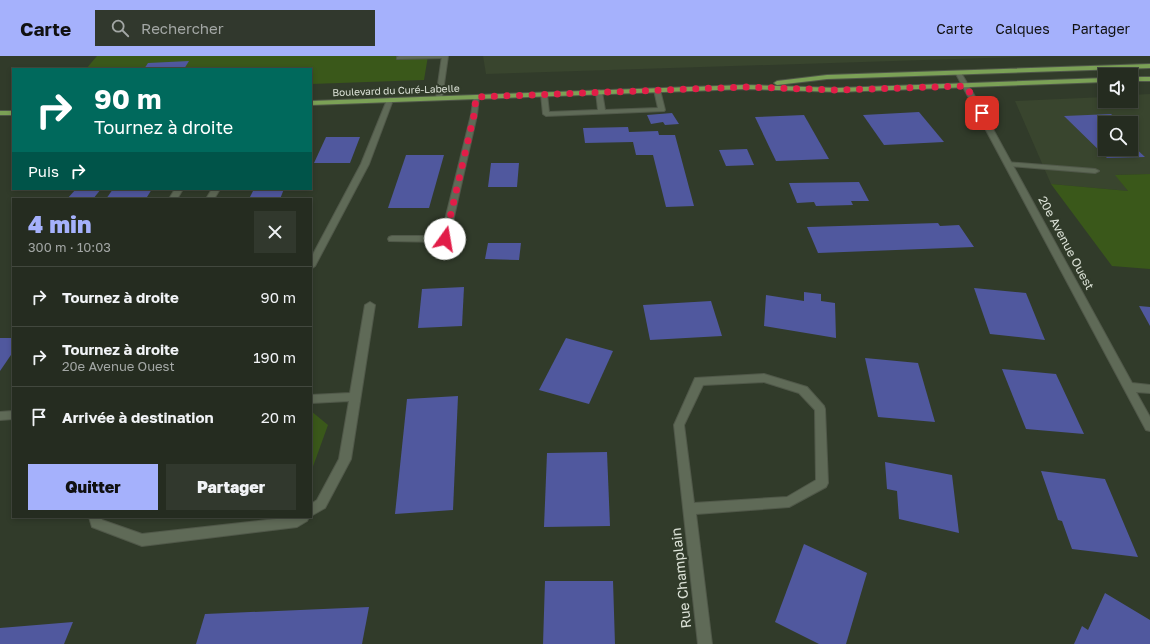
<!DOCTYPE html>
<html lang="fr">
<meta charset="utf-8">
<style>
body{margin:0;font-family:"Golos Text",sans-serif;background:#31382d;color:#f1f3f6;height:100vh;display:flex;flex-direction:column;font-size:15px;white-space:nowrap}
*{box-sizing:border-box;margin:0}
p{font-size:13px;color:#a3a7a5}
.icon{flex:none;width:22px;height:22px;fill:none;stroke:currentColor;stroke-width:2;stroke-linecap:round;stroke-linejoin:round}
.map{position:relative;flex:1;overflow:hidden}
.side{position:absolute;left:12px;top:142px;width:300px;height:320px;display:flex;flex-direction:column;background:#252c20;border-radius:0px;box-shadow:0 2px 6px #0003,0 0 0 1px #42483e}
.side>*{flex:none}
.banner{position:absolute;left:12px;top:12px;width:300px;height:122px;border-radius:0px;box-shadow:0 2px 6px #0003,0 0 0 1px #42483e;background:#00695c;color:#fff;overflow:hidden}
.buttons{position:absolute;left:1098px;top:12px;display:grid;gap:8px}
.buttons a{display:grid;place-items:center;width:40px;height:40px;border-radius:0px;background:#252c20;box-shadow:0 2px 6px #0003,0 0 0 1px #42483e;font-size:20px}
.pin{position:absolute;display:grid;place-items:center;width:34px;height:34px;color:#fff;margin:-17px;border-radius:8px;box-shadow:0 2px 6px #0006}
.me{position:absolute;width:44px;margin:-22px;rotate:13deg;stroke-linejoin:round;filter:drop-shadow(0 0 3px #0008)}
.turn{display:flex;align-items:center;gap:14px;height:84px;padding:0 16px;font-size:18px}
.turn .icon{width:52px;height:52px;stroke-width:2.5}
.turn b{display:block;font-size:28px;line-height:34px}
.then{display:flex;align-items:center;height:38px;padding:0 16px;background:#0003;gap:8px;font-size:15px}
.round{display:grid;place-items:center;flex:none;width:42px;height:42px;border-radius:0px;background:#31382d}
.summary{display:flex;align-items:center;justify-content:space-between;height:68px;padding:0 16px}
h1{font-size:24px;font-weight:800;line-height:30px;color:#a5b1fc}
.action{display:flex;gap:8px;margin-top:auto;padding:8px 16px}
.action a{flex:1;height:46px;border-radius:0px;background:#a5b1fc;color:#111;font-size:16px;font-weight:800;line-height:46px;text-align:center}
.action a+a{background:#31382d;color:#f1f3f6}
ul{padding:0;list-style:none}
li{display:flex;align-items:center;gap:12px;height:60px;padding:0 16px;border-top:1px solid #42483e}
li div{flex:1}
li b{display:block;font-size:15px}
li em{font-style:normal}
header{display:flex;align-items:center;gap:24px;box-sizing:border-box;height:56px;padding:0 20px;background:#a5b1fc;color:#111}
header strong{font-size:19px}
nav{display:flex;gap:22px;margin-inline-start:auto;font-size:14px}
.search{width:280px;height:36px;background:#31382d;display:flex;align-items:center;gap:10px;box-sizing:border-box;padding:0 14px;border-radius:0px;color:#a3a7a5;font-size:15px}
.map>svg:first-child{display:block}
.built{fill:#39452e;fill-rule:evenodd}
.green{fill:#3a581a}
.building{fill:#50589e}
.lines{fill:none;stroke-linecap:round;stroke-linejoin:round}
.service-casing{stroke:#505849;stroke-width:2}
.minor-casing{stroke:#505849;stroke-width:2}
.primary-casing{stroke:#505849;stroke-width:2}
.service{fill:#5f6a57;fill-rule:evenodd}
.minor{fill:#5f6a57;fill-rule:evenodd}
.primary{fill:#7ba156;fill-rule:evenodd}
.route{stroke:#e11d48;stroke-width:7;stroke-dasharray:0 12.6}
.labels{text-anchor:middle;stroke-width:4;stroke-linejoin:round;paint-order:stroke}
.far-street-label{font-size:10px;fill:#dce2d7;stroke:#313b2a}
.street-label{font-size:12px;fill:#dce2d7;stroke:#313b2a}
.near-street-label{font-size:14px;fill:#dce2d7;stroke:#313b2a}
</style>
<header>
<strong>Carte</strong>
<div class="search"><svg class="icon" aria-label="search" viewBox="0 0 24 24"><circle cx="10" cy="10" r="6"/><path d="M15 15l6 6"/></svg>Rechercher</div>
<nav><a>Carte</a><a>Calques</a><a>Partager</a></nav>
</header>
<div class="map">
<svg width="1150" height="588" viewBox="0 0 1150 588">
<rect width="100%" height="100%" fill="#313b2a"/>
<g class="built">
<path d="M483,0H1047L486,18Z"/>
<path d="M1150,38V118L1116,119L1128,135L1051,128L1015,45L1105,41V45H1131V39ZM1105,67H1131V93H1105Z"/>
</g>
<g class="green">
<path d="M97,0H428L424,24L311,28V13H86Z"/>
<path d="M1150,118V213L1112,210L1051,128L1128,135L1115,119Z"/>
<path d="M311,355L328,369L311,416Z"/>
</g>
<g class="building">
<path d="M189,5L184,13H144L148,7Z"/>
<path d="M919,56L944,86L884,89L863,59Z"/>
<path d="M672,57L679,68L665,69L663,66L651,68L647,59Z"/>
<path d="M1111,58L1121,67H1105V93H1131V88L1145,101L1107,102L1064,60Z"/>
<path d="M804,59L829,103L776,105L755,61Z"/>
<path d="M628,71L629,76L658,75L659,79H675L694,150L666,151L653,99H636L633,86L585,87L583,72Z"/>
<path d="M326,81H360L350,107H314Z"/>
<path d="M747,93L754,109L726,110L719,94Z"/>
<path d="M406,99H444L429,152H388Z"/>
<path d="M491,107H519L517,131H488Z"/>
<path d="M859,126L869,145H851L853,149L816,150L814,146L797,147L789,127Z"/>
<path d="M76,133H101L93,143H67Z"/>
<path d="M113,133H152L147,141L106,143Z"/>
<path d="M254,133H284L280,143H249Z"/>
<path d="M938,167L940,170L959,169L974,191L818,197L807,171Z"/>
<path d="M488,187H521L519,204L485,203Z"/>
<path d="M464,231L462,270L418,272L422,233Z"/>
<path d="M974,232L1026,237L1045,284L990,278Z"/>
<path d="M804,236L821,238V245L835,247L836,282L764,270L766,239L804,245Z"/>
<path d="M711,245L722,280L650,284L643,249Z"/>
<path d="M1139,250L1150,251V270Z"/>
<path d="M0,282H13V296L0,315Z"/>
<path d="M566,282L613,295L589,348L539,334Z"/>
<path d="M865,302L918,307L935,366L878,361Z"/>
<path d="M1002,313L1056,318L1084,378L1026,373Z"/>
<path d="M458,340L453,454L395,458L407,343Z"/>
<path d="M607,396L610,470L544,471L547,397Z"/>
<path d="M885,406L952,419L959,477L899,463L897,435L887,433Z"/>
<path d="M1041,415L1105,423L1138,501L1072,493L1062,465L1058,464Z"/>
<path d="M804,488L867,517L846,588H819L775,566Z"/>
<path d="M545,525H613L615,588H543Z"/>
<path d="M1105,537L1150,564V588H1074L1082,570L1088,574Z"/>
<path d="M369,551L362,588H196L205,558Z"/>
<path d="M73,566L64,588H0V572Z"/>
</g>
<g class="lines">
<g class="service-casing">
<g id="service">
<path d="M399,0H445L442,2L397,3V1Z"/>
<path d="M657,32L660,34L665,54L664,55L546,60L543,58L541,38L544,36L547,38L549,56L598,54L596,36L599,34L602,36L605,54L658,52L654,34Z"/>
<path d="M474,40L479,41L477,59L449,183L445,186L389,185L388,183L389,181L392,180H441L471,59Z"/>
<path d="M390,42L393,44L369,108L315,210L311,213V202L361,108L387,44Z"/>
<path d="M1006,106L1095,113L1099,115L1095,117L1009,110H1006Z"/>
<path d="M175,133H183L177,143H169Z"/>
<path d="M212,133H220L214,143H206Z"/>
</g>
</g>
<g class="minor-casing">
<g id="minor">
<path d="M442,0H448L442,42L439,44L436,42Z"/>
<path d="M956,15H960L977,44L1132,327L1150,329V337L1136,336L1150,361V375L1146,374L955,16Z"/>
<path d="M370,246L375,249L351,403L325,452L311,460V448L317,444L339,403L349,345L311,347V339L350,337L365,249Z"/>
<path d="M764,318L807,331L824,350L825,353L828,427L826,431L789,451L696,458L712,588H698L674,369L695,322ZM764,326L799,337L815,354L816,424L787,441L694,447L684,369L703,329Z"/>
<path d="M13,355V363L0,364V356Z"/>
<path d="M89,461H101L102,464L142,478L293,461H309L307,465L297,471L142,490L92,471Z"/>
</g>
</g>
<g class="primary-casing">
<g id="primary">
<path d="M1150,8V12L827,23L777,29L774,27L777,25L827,19Z"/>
<rect x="1131" y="21" width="19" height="4"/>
<path d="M1105,22V26L838,36L745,33L311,49V45L745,29L838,32Z"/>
<rect x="0" y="55" width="13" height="4"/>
</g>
</g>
<use href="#service" class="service"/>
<use href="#minor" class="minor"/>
<use href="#primary" class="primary"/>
</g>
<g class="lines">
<path class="route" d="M445,183L474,59L476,41L745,31L838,34L966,30L982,57"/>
</g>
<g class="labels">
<g class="far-street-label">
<text transform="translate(396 34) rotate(-2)" y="4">Boulevard du Curé-Labelle</text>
</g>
<g class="street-label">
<text transform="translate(1066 187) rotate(62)" y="4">20e Avenue Ouest</text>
</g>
<g class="near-street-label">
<text transform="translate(681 522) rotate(-96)" y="5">Rue Champlain</text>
</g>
</g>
</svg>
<div class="buttons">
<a><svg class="icon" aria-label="sound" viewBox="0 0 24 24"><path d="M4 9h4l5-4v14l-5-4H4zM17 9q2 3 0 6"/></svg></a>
<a><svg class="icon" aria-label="search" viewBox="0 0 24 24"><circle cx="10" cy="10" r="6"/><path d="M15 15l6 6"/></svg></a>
</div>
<div class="pin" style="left:982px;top:57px;background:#d93025"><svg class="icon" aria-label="arrive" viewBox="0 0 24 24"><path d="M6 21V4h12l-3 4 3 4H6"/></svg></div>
<svg class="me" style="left:445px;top:183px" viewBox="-20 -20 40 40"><circle r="19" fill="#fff"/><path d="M0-13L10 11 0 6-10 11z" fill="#e11d48"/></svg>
<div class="banner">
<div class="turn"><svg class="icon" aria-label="right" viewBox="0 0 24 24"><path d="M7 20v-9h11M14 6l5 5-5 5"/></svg><div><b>90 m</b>Tournez à droite</div></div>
<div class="then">Puis<svg class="icon" aria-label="right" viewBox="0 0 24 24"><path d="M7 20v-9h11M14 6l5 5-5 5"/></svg></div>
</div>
<section class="side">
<div class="summary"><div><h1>4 min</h1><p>300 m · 10:03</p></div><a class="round"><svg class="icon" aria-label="close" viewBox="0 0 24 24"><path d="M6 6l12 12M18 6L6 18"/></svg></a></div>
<ul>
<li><svg class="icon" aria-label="right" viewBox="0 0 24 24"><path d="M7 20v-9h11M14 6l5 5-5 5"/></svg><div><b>Tournez à droite</b></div><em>90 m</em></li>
<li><svg class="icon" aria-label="right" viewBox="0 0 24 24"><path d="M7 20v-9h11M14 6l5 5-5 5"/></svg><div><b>Tournez à droite</b><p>20e Avenue Ouest</p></div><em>190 m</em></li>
<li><svg class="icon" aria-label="arrive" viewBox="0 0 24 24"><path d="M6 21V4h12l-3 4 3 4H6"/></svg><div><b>Arrivée à destination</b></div><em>20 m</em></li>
</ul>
<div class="action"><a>Quitter</a><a>Partager</a></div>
</section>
</div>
